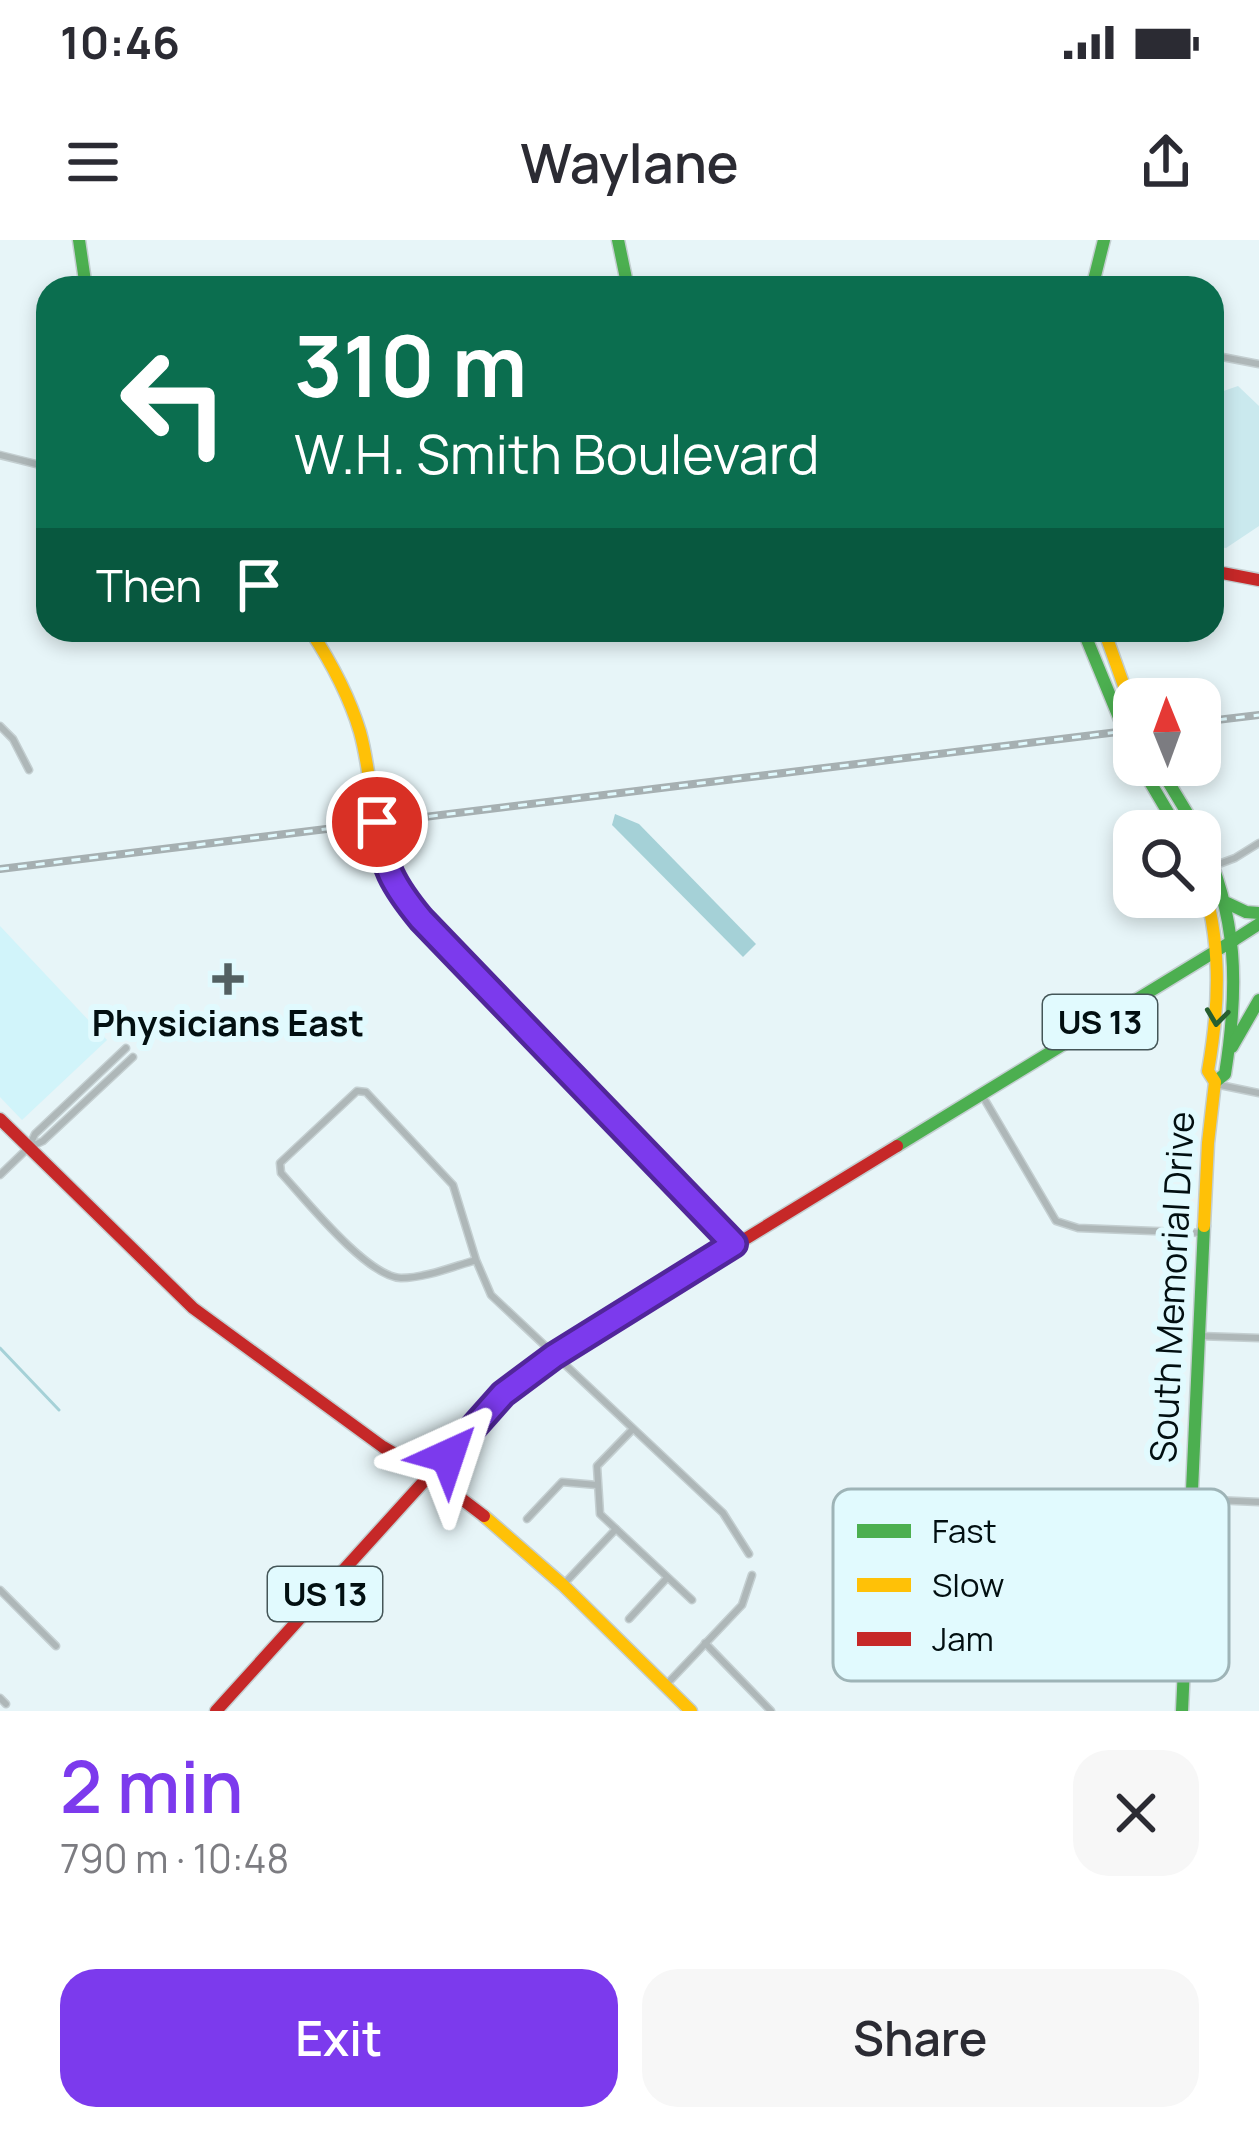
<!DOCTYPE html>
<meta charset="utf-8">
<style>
body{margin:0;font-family:Manrope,sans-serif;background:#f7f7f7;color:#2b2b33;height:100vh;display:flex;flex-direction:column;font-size:45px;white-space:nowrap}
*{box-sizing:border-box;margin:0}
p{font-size:39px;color:#7c7c81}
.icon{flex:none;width:66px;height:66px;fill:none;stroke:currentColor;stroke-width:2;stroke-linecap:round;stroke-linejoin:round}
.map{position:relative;height:1471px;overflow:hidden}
.drawer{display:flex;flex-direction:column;background:#fff;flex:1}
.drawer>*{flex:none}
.top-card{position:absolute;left:36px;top:36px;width:1188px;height:366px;border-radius:36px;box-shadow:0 6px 18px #0003;background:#0b6e4f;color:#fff;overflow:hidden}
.needle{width:78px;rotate:359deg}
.fabs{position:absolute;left:1113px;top:438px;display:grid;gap:24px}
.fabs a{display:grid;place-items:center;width:108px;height:108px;border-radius:24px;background:#fff;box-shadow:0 6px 18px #0003;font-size:60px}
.pin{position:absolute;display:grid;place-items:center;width:102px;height:102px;color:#fff;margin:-51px;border:6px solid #fff;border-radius:50%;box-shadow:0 3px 12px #0007}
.me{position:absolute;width:132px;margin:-66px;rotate:42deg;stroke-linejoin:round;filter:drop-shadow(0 0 9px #0008)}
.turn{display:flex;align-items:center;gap:42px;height:252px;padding:0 60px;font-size:54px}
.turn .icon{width:156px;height:156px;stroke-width:2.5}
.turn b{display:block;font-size:84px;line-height:102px}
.then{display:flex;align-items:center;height:114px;padding:0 60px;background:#0003;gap:24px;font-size:45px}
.round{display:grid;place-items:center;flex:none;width:126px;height:126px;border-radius:36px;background:#f7f7f7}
.summary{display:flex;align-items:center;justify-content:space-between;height:204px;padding:0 60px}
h1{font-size:72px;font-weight:600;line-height:90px;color:#7c3aed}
.cta{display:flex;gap:24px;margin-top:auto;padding:24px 60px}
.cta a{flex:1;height:138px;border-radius:36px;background:#7c3aed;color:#fff;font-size:48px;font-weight:600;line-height:138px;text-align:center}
.cta a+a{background:#f7f7f7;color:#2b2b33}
.status{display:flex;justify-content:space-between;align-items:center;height:84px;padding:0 60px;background:#fff;direction:ltr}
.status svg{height:33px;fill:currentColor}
header{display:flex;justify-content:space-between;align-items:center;height:156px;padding:0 60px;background:#fff;font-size:54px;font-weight:600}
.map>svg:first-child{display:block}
.built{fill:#d1f4fa}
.green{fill:#cae9ee}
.water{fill:#a5d1d7}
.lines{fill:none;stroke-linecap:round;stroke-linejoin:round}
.stream{stroke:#a5d1d7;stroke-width:3}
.street-casing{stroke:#c4cfd1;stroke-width:9}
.fast-casing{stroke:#c4cfd1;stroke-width:15}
.slow-casing{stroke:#c4cfd1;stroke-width:15}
.jam-casing{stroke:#c4cfd1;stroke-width:15}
.street{stroke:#aeb7b8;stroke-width:6}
.fast{stroke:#4caf50;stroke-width:12}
.slow{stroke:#ffc107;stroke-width:12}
.jam{stroke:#c62828;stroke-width:12}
.rail-casing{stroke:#a6b0b2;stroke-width:8}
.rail{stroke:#e1fafe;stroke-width:3;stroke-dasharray:9;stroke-linecap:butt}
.oneway{stroke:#275f30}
.route-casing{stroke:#51269a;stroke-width:30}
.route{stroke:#7c3aed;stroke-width:21}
.poi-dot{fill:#526062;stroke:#e1fafe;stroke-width:4.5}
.labels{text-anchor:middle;stroke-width:12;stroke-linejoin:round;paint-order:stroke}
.shield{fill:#e1fafe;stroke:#455658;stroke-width:3}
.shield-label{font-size:33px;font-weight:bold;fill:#020f11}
.poi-label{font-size:36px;font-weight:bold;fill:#020f11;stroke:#e1fafe}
.street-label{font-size:36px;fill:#020f11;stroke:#e1fafe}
.key{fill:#e1fafe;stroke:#9eb4b7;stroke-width:3}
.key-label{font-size:33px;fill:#020f11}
</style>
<div class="status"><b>10:46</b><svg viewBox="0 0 49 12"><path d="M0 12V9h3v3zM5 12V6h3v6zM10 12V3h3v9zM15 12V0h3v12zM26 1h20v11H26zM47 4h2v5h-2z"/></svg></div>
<header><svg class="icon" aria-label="menu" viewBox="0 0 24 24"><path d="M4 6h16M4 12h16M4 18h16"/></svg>Waylane<svg class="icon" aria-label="share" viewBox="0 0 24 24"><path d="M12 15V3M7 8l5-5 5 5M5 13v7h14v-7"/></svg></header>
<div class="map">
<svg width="1259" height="1471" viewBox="0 0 1259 1471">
<rect width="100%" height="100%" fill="#e7f5f8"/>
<path class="built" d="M0,686L107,800L22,880L0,857Z"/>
<path class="green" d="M1238,146L1259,166V286L1226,308L1212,306V155Z"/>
<path class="water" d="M615,574L639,584L756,704L743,717L612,585Z"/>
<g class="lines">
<path class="stream" d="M0,1108L59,1170"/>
<g class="street-casing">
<g id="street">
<path d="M1212,115L1259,124"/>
<path d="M0,215L48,227"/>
<path d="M0,486L13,499L29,530"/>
<path d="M1200,631L1235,618L1259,603"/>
<path d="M1215,844L1259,853"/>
<path d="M982,855L1056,981L1078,988L1204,993"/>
<path d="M30,905L35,894L126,808"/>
<path d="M0,935L28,908L43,901L133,817"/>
<path d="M476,1020C452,1027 425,1038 401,1038C367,1037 305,959 281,933L280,923L357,851L366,852L453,945L476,1020L491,1055L723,1273L749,1314"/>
<path d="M1199,1096L1259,1098"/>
<path d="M633,1189L597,1226L600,1274L692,1360"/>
<path d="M1191,1259L1259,1262"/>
<path d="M527,1279L562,1242L597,1245"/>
<path d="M563,1345L616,1289"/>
<path d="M0,1350L56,1406"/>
<path d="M629,1379L667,1338"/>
<path d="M705,1403L771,1471"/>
<path d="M665,1446L742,1365L752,1335"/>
<path d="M0,1458L6,1464"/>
</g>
</g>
<g class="fast-casing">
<g id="fast">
<path d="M79,0L86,48"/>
<path d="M618,0L628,48"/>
<path d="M1092,48L1104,0"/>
<path d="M1083,390L1134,514"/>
<path d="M1140,525L1179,591"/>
<path d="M1158,525L1198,591"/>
<path d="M1200,595C1238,677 1239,746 1225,834L1215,842"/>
<path d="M1227,663L1246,672L1259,673"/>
<path d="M1234,700L1259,684"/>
<path d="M1232,807L1259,760"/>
<path d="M897,906L1234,700"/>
<path d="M1182,1471L1204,986"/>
</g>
</g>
<g class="slow-casing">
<g id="slow">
<path d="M310,390C331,422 349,455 360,492C372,535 371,582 386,623C393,644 407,662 421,679L734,1004"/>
<path d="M1104,390L1134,474"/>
<path d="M1200,633C1222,700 1220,763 1208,831L1215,842L1208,903L1204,986"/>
<path d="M484,1276L563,1345L691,1471"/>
</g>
</g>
<g class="jam-casing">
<g id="jam">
<path d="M1212,331L1259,340"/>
<path d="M0,879L193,1068L383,1207L429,1234L484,1276"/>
<path d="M216,1471L503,1154L554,1116L897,906"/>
</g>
</g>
<use href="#street" class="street"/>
<use href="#fast" class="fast"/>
<use href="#slow" class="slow"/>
<use href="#jam" class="jam"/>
<g class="rail-casing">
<g id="rail">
<path d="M1200,482L1259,475"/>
<path d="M0,629L1134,490"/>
</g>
</g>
<use href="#rail" class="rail"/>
</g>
<defs><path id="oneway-chevron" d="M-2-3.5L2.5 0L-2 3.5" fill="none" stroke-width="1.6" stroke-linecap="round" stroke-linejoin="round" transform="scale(3)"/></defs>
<use class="oneway" href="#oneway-chevron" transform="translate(1217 777) rotate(97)"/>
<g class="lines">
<g class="route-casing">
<path id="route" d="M377,582C383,626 393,645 421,679L734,1004L554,1116L503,1154L448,1216"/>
</g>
<use href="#route" class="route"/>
</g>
<path class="poi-dot" d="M222 721h12v12h12v12h-12v12h-12v-12h-12v-12h12z"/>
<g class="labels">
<g class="shield">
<rect x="1043" y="755" width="114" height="54" rx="9"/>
<rect x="268" y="1327" width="114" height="54" rx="9"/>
</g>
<g class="shield-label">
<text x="1100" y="794">US 13</text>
<text x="325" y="1366">US 13</text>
</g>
<g class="poi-label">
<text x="228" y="796">Physicians East</text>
</g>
<g class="street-label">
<text transform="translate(1172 1047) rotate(-87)" y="13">South Memorial Drive</text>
</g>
</g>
<rect x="833" y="1249" width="396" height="192" rx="18" class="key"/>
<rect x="857" y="1284" width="54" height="14" fill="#4caf50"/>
<rect x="857" y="1338" width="54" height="14" fill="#ffc107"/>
<rect x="857" y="1392" width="54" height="14" fill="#c62828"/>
<g class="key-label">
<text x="932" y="1303">Fast</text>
<text x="932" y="1357">Slow</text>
<text x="932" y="1411">Jam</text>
</g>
</svg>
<div class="fabs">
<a><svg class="needle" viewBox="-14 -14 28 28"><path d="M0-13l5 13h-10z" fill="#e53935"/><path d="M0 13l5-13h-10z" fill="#7c7c81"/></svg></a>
<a><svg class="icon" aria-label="search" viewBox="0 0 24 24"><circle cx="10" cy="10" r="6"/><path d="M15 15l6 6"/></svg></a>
</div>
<div class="pin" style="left:377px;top:582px;background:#d93025"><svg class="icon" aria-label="arrive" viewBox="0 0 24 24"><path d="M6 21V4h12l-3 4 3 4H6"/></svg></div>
<svg class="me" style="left:448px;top:1216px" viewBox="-20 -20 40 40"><path d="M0-17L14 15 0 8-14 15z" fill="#7c3aed" stroke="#fff" stroke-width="4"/></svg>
<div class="top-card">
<div class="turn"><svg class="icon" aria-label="left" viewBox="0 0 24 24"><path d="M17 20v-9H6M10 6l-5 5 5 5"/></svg><div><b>310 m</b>W.H. Smith Boulevard</div></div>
<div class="then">Then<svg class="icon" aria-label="arrive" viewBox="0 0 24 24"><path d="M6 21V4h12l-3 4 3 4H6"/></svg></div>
</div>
</div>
<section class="drawer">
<div class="summary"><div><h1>2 min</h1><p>790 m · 10:48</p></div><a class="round"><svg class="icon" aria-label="close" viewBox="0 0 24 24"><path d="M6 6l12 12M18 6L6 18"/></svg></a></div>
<div class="cta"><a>Exit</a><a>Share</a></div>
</section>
